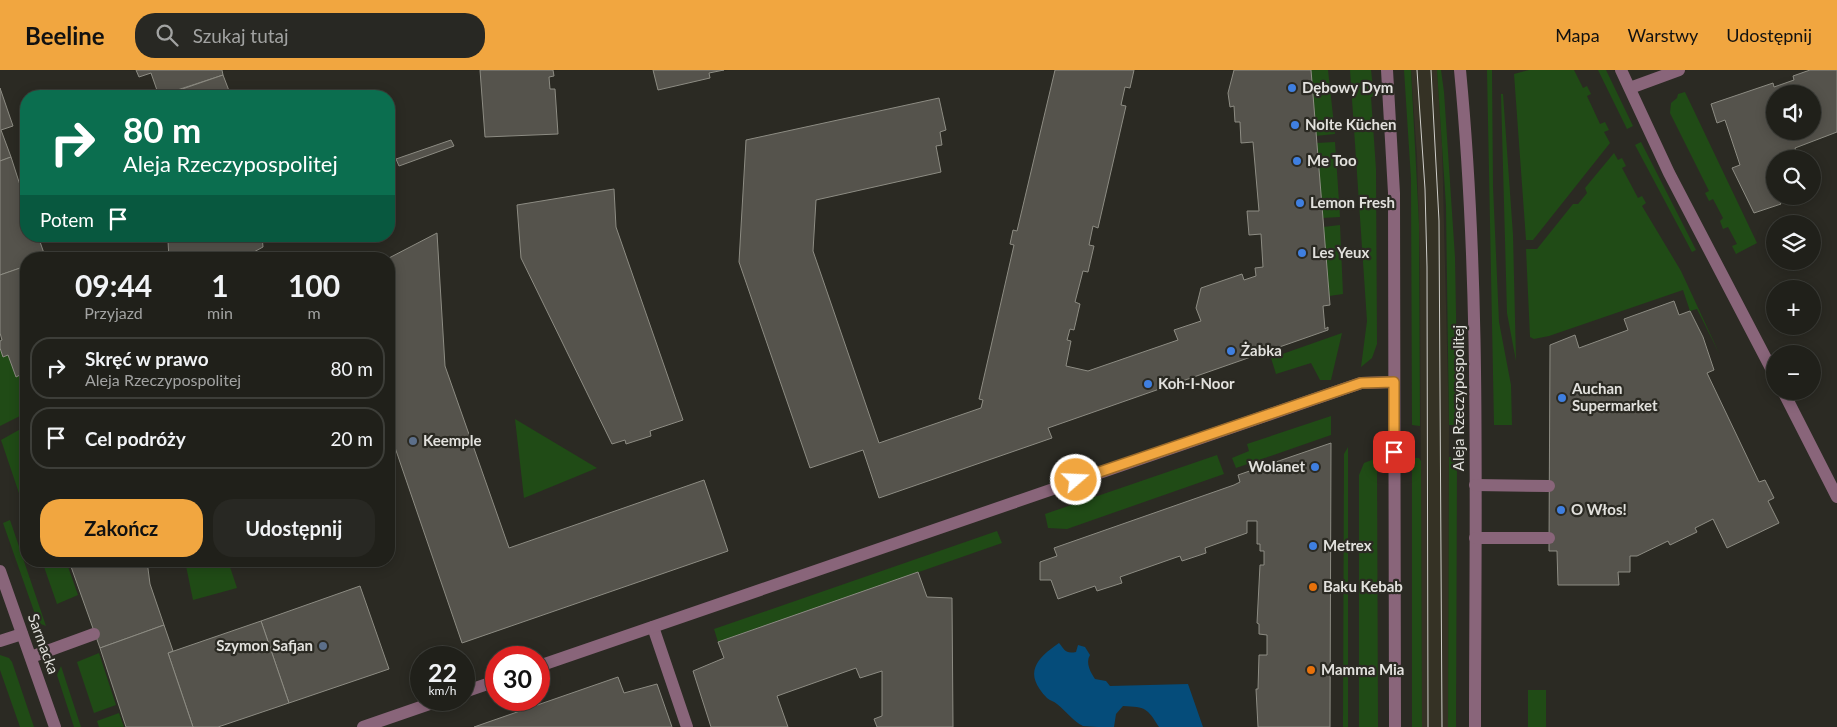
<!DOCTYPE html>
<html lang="pl">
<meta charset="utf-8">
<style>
body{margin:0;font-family:Lato,sans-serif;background:#282823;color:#f1f3f6;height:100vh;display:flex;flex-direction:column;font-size:19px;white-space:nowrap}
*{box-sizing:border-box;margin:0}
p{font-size:16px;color:#a2a3a2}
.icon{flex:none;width:28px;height:28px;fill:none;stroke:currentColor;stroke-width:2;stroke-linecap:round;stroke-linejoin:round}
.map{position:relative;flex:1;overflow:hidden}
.side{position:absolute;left:20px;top:182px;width:375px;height:315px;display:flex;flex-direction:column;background:#20201a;border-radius:20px;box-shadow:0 2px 12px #0003,0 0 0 1px #3d3e39}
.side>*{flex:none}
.banner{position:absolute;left:20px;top:20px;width:375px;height:152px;border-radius:20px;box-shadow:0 2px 12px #0003,0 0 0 1px #3d3e39;background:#0b6e4f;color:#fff;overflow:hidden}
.controls{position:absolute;left:1766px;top:15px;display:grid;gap:10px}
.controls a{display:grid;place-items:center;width:55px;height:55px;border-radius:50%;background:#20201a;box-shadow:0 2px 12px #0003,0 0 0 1px #3d3e39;font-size:25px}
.speed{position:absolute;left:410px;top:576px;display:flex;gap:10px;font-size:25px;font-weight:700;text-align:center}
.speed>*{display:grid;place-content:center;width:65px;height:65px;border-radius:50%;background:#20201a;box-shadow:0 2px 12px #0003,0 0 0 1px #3d3e39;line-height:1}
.speed small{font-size:12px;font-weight:400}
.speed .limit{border:8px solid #d22;background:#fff;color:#111}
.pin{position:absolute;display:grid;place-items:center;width:42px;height:42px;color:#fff;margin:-21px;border-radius:10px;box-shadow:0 2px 8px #0006}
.me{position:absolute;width:55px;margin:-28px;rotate:71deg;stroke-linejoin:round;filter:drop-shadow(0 0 4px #0008)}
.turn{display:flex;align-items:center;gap:18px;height:105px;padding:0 20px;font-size:22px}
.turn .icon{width:65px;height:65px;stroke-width:2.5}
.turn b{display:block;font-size:35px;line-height:42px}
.then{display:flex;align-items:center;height:48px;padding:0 20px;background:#0003;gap:10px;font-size:19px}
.eta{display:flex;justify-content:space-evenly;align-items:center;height:85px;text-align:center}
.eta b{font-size:30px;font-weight:700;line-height:35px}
.button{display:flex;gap:10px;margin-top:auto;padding:10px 20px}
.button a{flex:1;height:58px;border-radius:20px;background:#f1a640;color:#111;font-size:20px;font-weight:700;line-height:58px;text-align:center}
.button a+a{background:#282823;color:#f1f3f6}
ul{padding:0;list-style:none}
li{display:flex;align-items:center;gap:15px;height:62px;margin:0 10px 8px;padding:0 10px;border:2px solid #3d3e39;border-radius:20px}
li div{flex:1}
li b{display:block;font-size:19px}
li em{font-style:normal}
header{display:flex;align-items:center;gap:30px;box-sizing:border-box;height:70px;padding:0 25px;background:#f1a640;color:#111}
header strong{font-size:24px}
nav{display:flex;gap:28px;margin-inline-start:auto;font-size:18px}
.search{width:350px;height:45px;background:#282823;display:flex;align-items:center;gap:12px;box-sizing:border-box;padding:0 18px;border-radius:20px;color:#a2a3a2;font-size:19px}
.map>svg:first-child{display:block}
.built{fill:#353225}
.green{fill:#204b16}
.water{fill:#054c7a}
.building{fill:#55534c;stroke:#8d8c83;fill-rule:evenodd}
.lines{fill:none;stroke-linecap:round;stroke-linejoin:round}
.minor{stroke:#89657a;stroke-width:12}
.tram{stroke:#cecdc9;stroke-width:1}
.route-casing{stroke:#9d6c2a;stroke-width:12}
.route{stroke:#f1a640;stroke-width:9}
.shop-dot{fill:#3f7fe0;stroke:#2b2a23;stroke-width:2}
.service-dot{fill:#5c6f8a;stroke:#2b2a23;stroke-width:2}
.food-dot{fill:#e8710a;stroke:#2b2a23;stroke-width:2}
.labels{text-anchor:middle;stroke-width:4.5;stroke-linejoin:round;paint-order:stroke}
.poi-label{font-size:15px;font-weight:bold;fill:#e2e1dd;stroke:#2b2a23;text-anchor:start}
.street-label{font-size:15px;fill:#e2e1dd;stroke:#2b2a23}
</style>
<header>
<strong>Beeline</strong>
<div class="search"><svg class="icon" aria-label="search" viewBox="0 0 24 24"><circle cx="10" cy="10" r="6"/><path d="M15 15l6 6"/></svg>Szukaj tutaj</div>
<nav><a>Mapa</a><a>Warstwy</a><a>Udostępnij</a></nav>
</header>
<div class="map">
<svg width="1837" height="657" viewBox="0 0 1837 657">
<rect width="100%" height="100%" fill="#2b2a23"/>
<path class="built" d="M1411,0H1437L1442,75L1449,356L1448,657H1422L1420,197L1417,86Z"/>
<g class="green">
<path d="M1310,0H1328L1335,64L1315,66Z"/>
<path d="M1350,0H1371L1374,27H1371L1376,99L1377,274L1372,288L1361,297L1367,251Z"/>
<path d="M1404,0H1411L1419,154L1420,356L1412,355L1411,109Z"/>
<path d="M1437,0H1441L1444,22L1455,187L1458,355H1449L1446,136Z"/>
<path d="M1487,0H1492L1493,117L1499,252L1511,315L1512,355H1494Z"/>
<path d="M1529,0H1574L1583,18L1587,16L1591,24L1587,26L1600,54L1605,52L1609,60L1604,62L1610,73L1533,170H1526L1514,4Z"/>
<path d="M1598,0H1606L1633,56L1627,59Z"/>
<path d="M1685,22L1757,173L1736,184L1732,176L1737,174L1728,157L1723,159L1720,151L1723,148L1713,129L1709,131L1705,123L1709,121L1670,43L1671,33L1677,28L1678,24Z"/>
<path d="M1501,24H1503L1513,165L1516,291L1507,243Z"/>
<path d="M1335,72L1340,147L1322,148L1316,73Z"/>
<path d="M1641,72L1696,180L1692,182L1635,75Z"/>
<path d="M1614,83L1618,90L1622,88L1626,96L1622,98L1638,128L1642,126L1646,133L1642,136L1681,201L1720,285L1697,239L1690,241L1683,220L1549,266L1534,269L1530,267L1526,179H1537L1573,134H1578L1587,123L1585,118Z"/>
<path d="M1340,155L1343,224L1329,226L1323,157Z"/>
<path d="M1342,263L1331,310H1320L1311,293L1276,304L1271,288Z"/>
<path d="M0,278L3,287L8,285L16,307L26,302V343L0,356Z"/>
<path d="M1331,346V365L1236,398L1232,388L1249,381L1247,374Z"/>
<path d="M515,349L597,398L524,428Z"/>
<path d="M26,356V427L21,429L1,370Z"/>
<path d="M1348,377V657H1343L1344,384Z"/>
<path d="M1217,385L1224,404L1067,459L1048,458L1045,444Z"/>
<path d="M1449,387H1457L1456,657H1448Z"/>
<path d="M1377,388L1378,657H1359V405L1364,393Z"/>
<path d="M1412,388H1419L1421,391L1422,657H1412Z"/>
<path d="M10,450L46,556L38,553L36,547L3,453Z"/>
<path d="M997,461L1002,473L718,572L714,559Z"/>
<path d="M42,491H66L78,525L57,534Z"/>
<path d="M185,491H228L237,518L193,530Z"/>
<path d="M99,583L116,635L94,643L77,592Z"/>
<path d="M0,585L9,588L12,592L34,657H20L0,600Z"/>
<path d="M61,596L81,657H74L57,605Z"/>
<rect x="1528" y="620" width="18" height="37"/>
<path d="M119,643L124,657H99L97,651Z"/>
</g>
<path class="water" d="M1059,573C1065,580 1065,584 1076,582L1078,575L1085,577L1090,585C1085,593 1091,603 1095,609L1106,611L1110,616L1188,614L1203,657H1159C1147,638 1146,637 1123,636L1116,644L1114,657C1105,657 1091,657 1083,656C1073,651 1066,641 1057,634C1054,631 1050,631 1047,628C1023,603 1036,589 1059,573Z"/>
<g class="building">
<path d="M136,0H222L223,5L159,26L151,3L139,7Z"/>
<path d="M480,0H553L554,6L549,7L550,19H555L558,64L485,67Z"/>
<path d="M653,0H724L709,3L710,8L658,20Z"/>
<path d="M1055,0H1134L1130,18L1125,17L1121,35L1126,36L1098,158L1093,156L1089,175L1094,176L1088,202L1083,201L1075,232L1080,234L1074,260L1070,259L1067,270L1071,271L1066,296L1088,301L1178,270L1174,260L1201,251L1196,238L1201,218L1242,204L1244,210L1256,206L1255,198L1263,197L1261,164L1249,165L1247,141H1259L1253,72L1241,73L1240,52H1235L1234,36L1230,37L1228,23L1234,0H1311L1330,235L1323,236L1325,259L1328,257V260L1048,358L1052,368L879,428L863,380L810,398L739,192L746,70L939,28L946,60L940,62L942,75L936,76L941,102L816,130L813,181L879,373L981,338L983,330L979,329L1014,175L1010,174L1013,160L1017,161Z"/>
<path d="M1810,0H1837V62L1795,78L1799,89H1775V126H1785L1778,129L1781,134L1754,143L1732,98L1740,95L1725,50L1717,53L1711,34L1773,13L1774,17L1794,10L1793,6ZM1775,24H1812V61H1775Z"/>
<path d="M223,5L231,26L235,24L236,26H162Z"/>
<path d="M0,18L13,56L1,60L11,87L0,91Z"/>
<path d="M451,70L454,76L399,96L396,89Z"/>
<path d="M11,87L20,115L26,113V166H38L46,189H26V196L0,205V91Z"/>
<path d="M614,119L616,157L683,350L650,361L651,366L626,374L625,370L612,374L521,188L517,135Z"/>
<path d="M437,163L445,296L509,478L704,410L728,481L462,573L389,360V189H387Z"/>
<path d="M163,166H262L263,177L241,189H169L168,171L163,172Z"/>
<path d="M26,196V302L16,307L8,285L3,287L0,278V271L2,270L0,263V205Z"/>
<path d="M1674,231L1679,245L1690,241L1703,267L1714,300L1707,303L1759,412L1765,410L1774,428L1768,431L1779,453L1727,478L1713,449L1695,458L1697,462L1670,475L1668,471L1637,486H1630V502H1618L1619,515H1558L1557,481H1549V479L1550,275L1575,265L1579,278L1628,260L1624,249Z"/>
<path d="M1331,373L1330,657H1258L1256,619H1258L1259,585H1267V565L1259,564V554L1257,553L1260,495H1264V481H1260V474H1257V451H1247V463L1205,478L1206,483L1182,491L1180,486L1177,487L1120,507L1122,513L1097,521L1095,516L1058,529L1051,510H1040V492L1057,486L1054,478L1234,415L1240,412L1238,405Z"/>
<path d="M69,491H147L150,514L164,555L100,578Z"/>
<path d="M918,502L927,527L952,528L953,657H877L874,649L882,646V601L860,608L856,598L777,626L788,657H711L693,601L724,588L718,572Z"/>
<path d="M360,516L389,599L289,633L261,551Z"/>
<path d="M261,551L289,633L218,657H193L168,583Z"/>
<path d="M164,555L173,581L168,583L193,657H126L100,578Z"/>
<path d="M618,607L624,623L657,614L672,657H474Z"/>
</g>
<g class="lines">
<g class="minor">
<path d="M1387,0L1394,123L1395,657"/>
<path d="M1460,0C1481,218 1475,438 1475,657"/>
<path d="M1621,0L1669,103L1775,306"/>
<path d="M1630,18L1679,0"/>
<path d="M1783,321L1837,427"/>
<path d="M1475,415L1549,416"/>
<path d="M1475,468H1549"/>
<path d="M0,501L55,657"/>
<path d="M653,557L687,657"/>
<path d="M0,571L22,564"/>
<path d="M31,587L94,564"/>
<path d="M539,596L1361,313L1394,312"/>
<path d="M464,622L496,611"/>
<path d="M363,657L441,630"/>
</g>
<g class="tram">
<path d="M1417,0L1425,119L1427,197L1428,657"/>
<path d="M1431,0L1439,151L1442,657"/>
</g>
</g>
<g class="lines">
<g class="route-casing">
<path id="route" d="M1076,410L1361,313L1394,312V382"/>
</g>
<use href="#route" class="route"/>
</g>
<g class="shop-dot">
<circle cx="1292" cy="18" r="5"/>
<circle cx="1295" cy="55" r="5"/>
<circle cx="1297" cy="91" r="5"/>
<circle cx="1300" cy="133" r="5"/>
<circle cx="1302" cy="183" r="5"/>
<circle cx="1231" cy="281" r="5"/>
<circle cx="1148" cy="314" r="5"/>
<circle cx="1562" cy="328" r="5"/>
<circle cx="1315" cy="397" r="5"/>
<circle cx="1561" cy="440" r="5"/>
<circle cx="1313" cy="476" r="5"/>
</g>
<g class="service-dot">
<circle cx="413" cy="371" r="5"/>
<circle cx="323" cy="576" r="5"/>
</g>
<g class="food-dot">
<circle cx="1313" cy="517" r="5"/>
<circle cx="1311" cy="600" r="5"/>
</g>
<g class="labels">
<g class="poi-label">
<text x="1302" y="23">Dębowy Dym</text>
<text x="1305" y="60">Nolte Küchen</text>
<text x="1307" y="96">Me Too</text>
<text x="1310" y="138">Lemon Fresh</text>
<text x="1312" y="188">Les Yeux</text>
<text x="1241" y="286">Żabka</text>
<text x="1158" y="319">Koh-I-Noor</text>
<text x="1572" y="324">Auchan<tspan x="1572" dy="17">Supermarket</tspan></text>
<text x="423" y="376">Keemple</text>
<text x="1305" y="402" text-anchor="end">Wolanet</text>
<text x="1571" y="445">O Włos!</text>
<text x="1323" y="481">Metrex</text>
<text x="1323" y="522">Baku Kebab</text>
<text x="313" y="581" text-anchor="end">Szymon Safjan</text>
<text x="1321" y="605">Mamma Mia</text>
</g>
<g class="street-label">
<text transform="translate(1459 328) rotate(-90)" y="5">Aleja Rzeczypospolitej</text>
<text transform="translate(43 574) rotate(70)" y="5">Sarmacka</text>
</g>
</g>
</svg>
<div class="controls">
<a><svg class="icon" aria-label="sound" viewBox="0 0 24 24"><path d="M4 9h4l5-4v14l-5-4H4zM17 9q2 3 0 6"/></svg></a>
<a><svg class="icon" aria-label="search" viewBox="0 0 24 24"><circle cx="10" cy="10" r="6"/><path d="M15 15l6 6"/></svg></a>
<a><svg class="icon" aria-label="layers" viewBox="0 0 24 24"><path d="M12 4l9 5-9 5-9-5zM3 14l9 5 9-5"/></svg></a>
<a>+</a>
<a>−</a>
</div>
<div class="speed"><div>22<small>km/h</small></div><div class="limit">30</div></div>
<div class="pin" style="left:1394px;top:382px;background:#d93025"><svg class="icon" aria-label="arrive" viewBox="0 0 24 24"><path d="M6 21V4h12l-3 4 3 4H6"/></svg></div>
<svg class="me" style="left:1076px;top:410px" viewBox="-20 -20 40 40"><circle r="17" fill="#f1a640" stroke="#fff" stroke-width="3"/><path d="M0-11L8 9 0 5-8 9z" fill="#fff"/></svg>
<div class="banner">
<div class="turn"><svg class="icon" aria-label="right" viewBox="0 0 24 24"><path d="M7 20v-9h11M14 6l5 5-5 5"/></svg><div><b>80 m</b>Aleja Rzeczypospolitej</div></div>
<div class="then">Potem<svg class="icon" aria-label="arrive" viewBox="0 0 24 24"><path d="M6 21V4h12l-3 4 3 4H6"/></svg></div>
</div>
<section class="side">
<div class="eta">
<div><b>09:44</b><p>Przyjazd</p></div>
<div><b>1</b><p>min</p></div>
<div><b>100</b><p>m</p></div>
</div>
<ul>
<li><svg class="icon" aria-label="right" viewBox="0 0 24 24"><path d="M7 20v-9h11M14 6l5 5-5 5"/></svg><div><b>Skręć w prawo</b><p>Aleja Rzeczypospolitej</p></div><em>80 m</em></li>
<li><svg class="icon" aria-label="arrive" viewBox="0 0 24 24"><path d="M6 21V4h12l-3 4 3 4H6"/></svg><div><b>Cel podróży</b></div><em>20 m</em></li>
</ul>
<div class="button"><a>Zakończ</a><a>Udostępnij</a></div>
</section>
</div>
